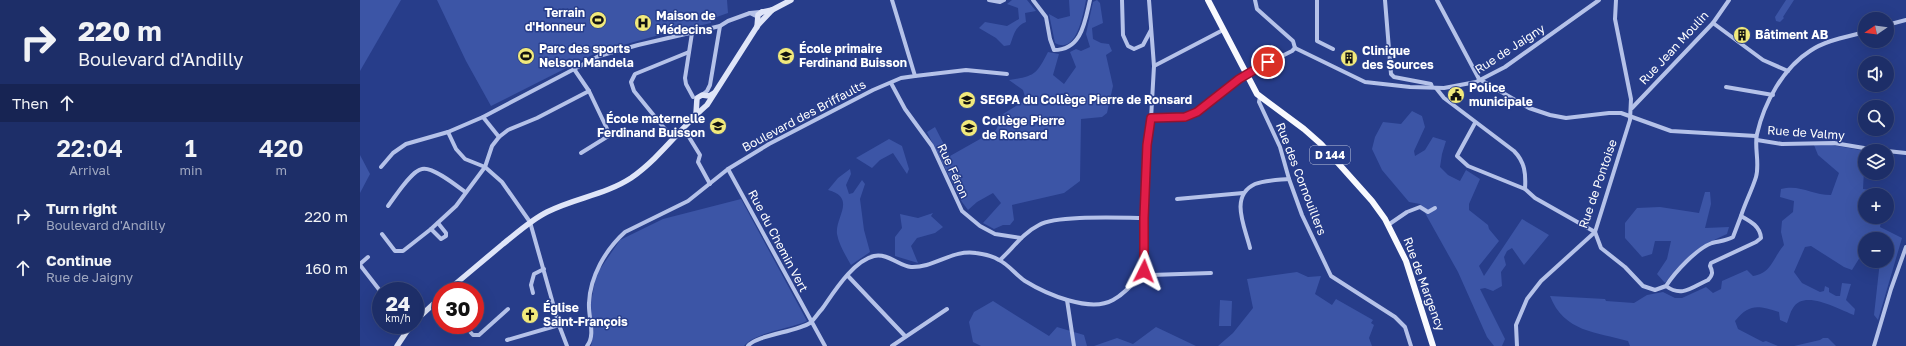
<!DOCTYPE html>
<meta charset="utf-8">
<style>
body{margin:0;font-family:"Golos Text",sans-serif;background:#2a3a71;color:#f1f3f6;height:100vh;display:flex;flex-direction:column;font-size:15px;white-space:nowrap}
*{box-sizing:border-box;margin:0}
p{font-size:13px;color:#a0a8c0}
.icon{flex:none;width:22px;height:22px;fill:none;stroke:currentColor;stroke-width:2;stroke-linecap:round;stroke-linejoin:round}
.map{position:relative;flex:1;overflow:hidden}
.panel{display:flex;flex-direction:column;background:#1d2e68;width:360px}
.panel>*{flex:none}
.top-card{background:#1d2e68;color:#f1f3f6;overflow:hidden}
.needle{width:26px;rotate:257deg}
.fabs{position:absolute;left:1498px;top:12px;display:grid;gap:8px}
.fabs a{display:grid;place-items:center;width:36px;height:36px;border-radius:50%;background:#1d2e68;box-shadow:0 4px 16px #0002,0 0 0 1px #3b4a7c;font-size:20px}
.speed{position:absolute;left:12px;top:282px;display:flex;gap:8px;font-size:20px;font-weight:700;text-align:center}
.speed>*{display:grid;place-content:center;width:52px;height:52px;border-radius:50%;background:#1d2e68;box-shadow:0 4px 16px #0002,0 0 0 1px #3b4a7c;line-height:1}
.speed small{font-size:10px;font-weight:400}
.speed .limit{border:6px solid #d22;background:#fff;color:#111}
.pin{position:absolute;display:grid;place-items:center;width:34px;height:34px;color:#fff;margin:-17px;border:2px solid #fff;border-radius:50%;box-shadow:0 1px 4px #0007}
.me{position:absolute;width:44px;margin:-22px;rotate:3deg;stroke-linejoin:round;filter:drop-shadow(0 0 3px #0008)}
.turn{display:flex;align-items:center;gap:14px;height:84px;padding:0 12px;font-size:18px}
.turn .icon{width:52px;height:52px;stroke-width:2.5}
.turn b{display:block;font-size:28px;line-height:34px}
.then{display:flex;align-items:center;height:38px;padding:0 12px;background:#0003;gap:8px;font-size:15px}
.eta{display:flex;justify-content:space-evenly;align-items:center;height:68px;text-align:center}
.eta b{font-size:24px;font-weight:600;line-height:28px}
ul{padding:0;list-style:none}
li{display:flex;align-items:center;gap:12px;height:52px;padding:0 12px}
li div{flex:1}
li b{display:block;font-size:15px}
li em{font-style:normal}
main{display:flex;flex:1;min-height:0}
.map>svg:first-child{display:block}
.green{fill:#3c55a6}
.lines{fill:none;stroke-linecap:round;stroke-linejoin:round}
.street{stroke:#b5c2e9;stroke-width:4}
.secondary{stroke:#dfe5f8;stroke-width:5.5}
.primary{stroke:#f8f9fe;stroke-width:6}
.route-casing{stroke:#92132f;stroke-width:10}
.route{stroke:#e11d48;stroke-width:7}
.labels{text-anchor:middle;stroke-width:3;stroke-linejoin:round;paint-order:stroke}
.shield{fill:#273d8a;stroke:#bec5dc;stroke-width:1}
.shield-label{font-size:11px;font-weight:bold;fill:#fff}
.poi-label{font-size:12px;font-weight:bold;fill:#fff;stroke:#273d8a;text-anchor:start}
.street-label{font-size:12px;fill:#fff;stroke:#273d8a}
</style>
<main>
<section class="panel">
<div class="top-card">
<div class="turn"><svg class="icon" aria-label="right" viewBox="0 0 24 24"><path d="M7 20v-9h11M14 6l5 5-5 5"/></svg><div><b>220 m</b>Boulevard d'Andilly</div></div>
<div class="then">Then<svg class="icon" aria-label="ahead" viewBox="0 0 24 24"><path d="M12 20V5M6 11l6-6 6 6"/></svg></div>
</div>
<div class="eta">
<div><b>22:04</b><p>Arrival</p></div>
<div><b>1</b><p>min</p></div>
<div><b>420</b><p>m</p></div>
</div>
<ul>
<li><svg class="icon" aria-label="right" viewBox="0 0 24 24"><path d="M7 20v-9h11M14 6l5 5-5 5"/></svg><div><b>Turn right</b><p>Boulevard d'Andilly</p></div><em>220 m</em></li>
<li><svg class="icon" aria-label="ahead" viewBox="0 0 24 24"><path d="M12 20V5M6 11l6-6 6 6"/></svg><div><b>Continue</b><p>Rue de Jaigny</p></div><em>160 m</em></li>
</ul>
</section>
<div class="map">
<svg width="1546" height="346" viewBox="0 0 1546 346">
<rect width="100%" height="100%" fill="#273d8a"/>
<g class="green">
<path d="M0,0H41L0,71Z"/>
<path d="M77,0H367L368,13L351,19V23L299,35L238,52L131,106L106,61Z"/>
<path d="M652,0H667L676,11L665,13L666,22C655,26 654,35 650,45L644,46L636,38L619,28L625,22L647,26L659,19L658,8L647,4Z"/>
<path d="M709,0H726C723,14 717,55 695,43L689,14L698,19L710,16Z"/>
<path d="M737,0L740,3L743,23L732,28L733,39L741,43L749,44L752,51L746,55L753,86L747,113L742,117L721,119L720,181L704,193L652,205L654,220L650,225H643L634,229L623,223L641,203L633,193L617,202L608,210L602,202L567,132L575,127L590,156L636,130L643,114L666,100L663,90L649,80C675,76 676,75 688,52L699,54L693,75L704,84L716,67L710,52L716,49L721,51L730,47L726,34L733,2Z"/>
<path d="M1426,0H1434L1423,17L1424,18L1420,22L1416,21L1415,17Z"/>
<path d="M1052,111L1062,116L1065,127L1054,151L1055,156L1065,150L1073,137L1086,141L1082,154L1080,167L1088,175L1100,181L1106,170L1120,179L1109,204V210L1128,225L1129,229L1139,241L1119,266L1124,276L1162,219L1189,235L1164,265L1152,248L1147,251L1144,257L1146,265L1141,272L1142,286L1133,291L1125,288L1120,289L1145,339L1142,346H1134L1127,337L1098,272L1060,204L1049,202L1022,170L1012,149L1015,137L1023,122L1041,124Z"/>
<path d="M529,139L542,146L549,169L547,174L533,153L520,160L512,168L496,158Z"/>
<path d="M1454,145H1472L1505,151L1503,189L1526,192L1525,195H1505V217H1522L1520,227L1542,238L1518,320L1514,315L1520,261H1527V239H1505V249L1492,270L1484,267L1451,246L1445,247L1434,272L1442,283L1460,292L1464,291L1465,286L1469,288V292L1476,296H1480L1482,283L1491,284L1486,300L1495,309L1494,315C1478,309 1444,289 1433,308C1430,312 1429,318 1427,323L1420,320L1419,312C1398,306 1390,303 1375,321L1378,329L1403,342L1406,341L1418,346H1270L1268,341C1236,332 1204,332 1190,296L1245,299L1246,301L1274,303L1287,295L1303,292L1315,298H1322L1346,287L1353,293L1361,289L1362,281L1387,270L1393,276C1412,273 1412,259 1424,245L1421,232L1422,221L1433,212L1434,201L1420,197L1421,189C1440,184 1452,195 1471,195L1479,173L1458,155Z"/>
<path d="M0,155L10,174L0,193Z"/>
<path d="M490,169L491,174L486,185L489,194L493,193L502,180L505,184L500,199L504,230L510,252L491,265C486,256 479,245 477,234C475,217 497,198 468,190L478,178Z"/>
<path d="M1345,192H1350L1351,204L1345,228L1369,227L1367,234C1339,246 1323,259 1305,283L1297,274L1307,259L1311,241H1295L1292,254L1282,257L1265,238V223L1277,208L1300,207L1339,213Z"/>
<path d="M381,199L447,321C430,329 395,332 384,346H231L232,342L231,303L236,275L260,240L303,219Z"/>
<path d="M573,213L571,216L583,227L575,233L557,238L551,246L558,263L535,256V237L542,228L540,214L558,218Z"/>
<path d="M937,272L948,277L961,276L955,294L972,305L976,299L1013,320L1011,323L1014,325L1009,338L1012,346H858L873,333L893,308L887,279Z"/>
<path d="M860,300L872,301L871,326H859Z"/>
<path d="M633,301L689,336L697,327L724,335L727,346H621L613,342L609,322L614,312Z"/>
<path d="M796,327L836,346H734L757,338L773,344Z"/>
<path d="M1463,338H1468L1476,346H1434L1460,340Z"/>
</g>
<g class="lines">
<g class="street">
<path d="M629,0L640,2L644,0"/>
<path d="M673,0L686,17L690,39L694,50C722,50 725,21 730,0"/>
<path d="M762,0L763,35L768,46L774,49L783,45L791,30"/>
<path d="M895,0L897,9L933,41L935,48"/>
<path d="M957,0V41L973,49"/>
<path d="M1025,0L1031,74L1034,77L1071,84L1072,87"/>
<path d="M1077,0L1119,79L1169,108L1190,115L1206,118L1249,113H1261L1311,131L1396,136"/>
<path d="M398,17L390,13L400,12"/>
<path d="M1353,23L1403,60L1428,71"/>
<path d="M1527,25L1546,20"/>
<path d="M332,33L325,78L326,84L333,97"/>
<path d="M935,48L1005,82L1050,87L1084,88L1116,82L1145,67L1239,0"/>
<path d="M794,66L863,30"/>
<path d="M214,69L229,91L250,135L221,153"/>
<path d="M555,76L606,70L647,74"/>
<path d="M531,83L545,109L572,146L602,211L620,226L635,234L661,238"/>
<path d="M1366,87L1413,95"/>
<path d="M1076,88L1084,98L1154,151C1165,162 1166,174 1165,189"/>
<path d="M342,95L347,91L350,85L360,26"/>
<path d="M900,97L899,102L920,147L929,179L942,215L971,276L1035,317L1045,327L1051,346"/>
<path d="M1272,108L1353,23L1369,0"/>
<path d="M123,117L139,137"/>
<path d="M791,119L825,117L837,112L886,74L932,51L935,48"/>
<path d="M1115,123L1097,156L1108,166L1165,189L1175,198L1235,232"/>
<path d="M324,129L340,155L338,162L350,184"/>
<path d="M88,132L96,149L105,159L125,167L142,182L170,222L199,325L207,346"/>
<path d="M313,139L274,91L271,82L275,74L329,52"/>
<path d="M1397,140L1422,144L1474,143L1522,151"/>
<path d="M1527,151L1546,153"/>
<path d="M21,167L33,153L46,144L88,132L123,117L239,56L278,45L360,26L368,21L390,13"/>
<path d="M368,169L465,346"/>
<path d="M817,199L883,193"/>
<path d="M28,206C35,197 51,171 62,169C72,166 97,186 105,192"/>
<path d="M1381,216C1385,203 1392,190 1396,177C1400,163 1394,147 1397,134C1404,103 1423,68 1450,51C1466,40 1487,37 1505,32"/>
<path d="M1028,225L1047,212L1060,207L1068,212L1075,208"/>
<path d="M71,229L81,239L86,236V233L78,223"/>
<path d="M1235,232L1241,248L1265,267L1283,286L1295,290L1306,286C1322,298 1332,287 1348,280C1353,275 1353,272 1350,266L1351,263L1396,242L1401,238C1400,226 1390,221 1381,216L1373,237C1366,241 1359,241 1352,243C1336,249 1315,272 1306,286"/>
<path d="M22,234L35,251H43L71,229L96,206L125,167L132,146L139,137L148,130L177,118L229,91"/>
<path d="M890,248C885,227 869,196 895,184C904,180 919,180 929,179"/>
<path d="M640,260C653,248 663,233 679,225C697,215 761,218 784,218"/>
<path d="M0,264L8,257"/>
<path d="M0,265L21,292"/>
<path d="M784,271L791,275L851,273"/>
<path d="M488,276L545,336"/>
<path d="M173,293L171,285L174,274L184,269"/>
<path d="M707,300L714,346"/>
<path d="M55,306L62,314"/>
<path d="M104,325L113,335H119L148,309"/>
<path d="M147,340L199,325"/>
<path d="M227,346C236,335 228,317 229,303C230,277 245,250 265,232L328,201L368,169L409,144L513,90L541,78L555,76L532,0"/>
<path d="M388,346C396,335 436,332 450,323C454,320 458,313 462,309C474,292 493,261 514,256C528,253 539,266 551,267C574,268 593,249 616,253C623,254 633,256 639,260C648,264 656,275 665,281C686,294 730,313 753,300C766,293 775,281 784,271V218L787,145L791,119L794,66L789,0"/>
<path d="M532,346L587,309"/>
<path d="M1157,346L1156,325L1167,299L1181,281L1235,232L1270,120L1271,99L1255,19L1256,0"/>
<path d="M1514,346L1531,289L1546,247"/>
</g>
<g class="secondary">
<path d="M402,12L412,10L431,0"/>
<path d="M397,27L398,15L402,12"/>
<path d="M336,114L337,98L342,95L349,96L354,93"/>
<path d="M87,291C106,275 124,260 143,244C157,233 171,220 187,212C214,198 245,195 271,178C300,158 321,127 347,105L398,25L412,10"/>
<path d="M55,321L81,297"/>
<path d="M37,346L51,325"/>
</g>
<path class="primary" d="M848,0L897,94L944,129L961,144L1012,201L1025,219L1046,261L1073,346"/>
</g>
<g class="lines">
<g class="route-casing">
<path id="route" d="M784,271V218L787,145L791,118L825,117L837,112L879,79L908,62"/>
</g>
<use href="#route" class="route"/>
</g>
<defs>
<g id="stadium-disc" transform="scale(0.9)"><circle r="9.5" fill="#f1e97b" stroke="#273d8a"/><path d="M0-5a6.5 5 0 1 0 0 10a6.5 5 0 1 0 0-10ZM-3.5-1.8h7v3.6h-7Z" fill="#111"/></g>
<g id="hospital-disc" transform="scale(0.9)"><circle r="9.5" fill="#f1e97b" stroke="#273d8a"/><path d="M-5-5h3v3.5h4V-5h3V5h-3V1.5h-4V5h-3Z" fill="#111"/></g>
<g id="building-disc" transform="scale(0.9)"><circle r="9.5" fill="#f1e97b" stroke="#273d8a"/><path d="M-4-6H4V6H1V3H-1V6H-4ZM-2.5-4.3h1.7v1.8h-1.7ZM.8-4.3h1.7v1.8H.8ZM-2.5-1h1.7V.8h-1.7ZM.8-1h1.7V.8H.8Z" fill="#111"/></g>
<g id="school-disc" transform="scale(0.9)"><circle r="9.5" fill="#f1e97b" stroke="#273d8a"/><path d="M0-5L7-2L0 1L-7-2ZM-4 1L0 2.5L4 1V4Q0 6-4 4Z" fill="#111"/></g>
<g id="civic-disc" transform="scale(0.9)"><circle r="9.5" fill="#f1e97b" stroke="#273d8a"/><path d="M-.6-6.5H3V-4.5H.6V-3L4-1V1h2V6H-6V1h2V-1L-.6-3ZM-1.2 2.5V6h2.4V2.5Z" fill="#111"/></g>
<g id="church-disc" transform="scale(0.9)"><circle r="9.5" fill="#f1e97b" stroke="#273d8a"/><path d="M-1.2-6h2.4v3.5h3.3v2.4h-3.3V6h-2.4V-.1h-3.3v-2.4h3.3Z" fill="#111"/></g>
</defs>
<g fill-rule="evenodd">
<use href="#stadium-disc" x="238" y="20"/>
<use href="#hospital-disc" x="283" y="23"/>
<use href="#building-disc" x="1382" y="35"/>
<use href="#stadium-disc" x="166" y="56"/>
<use href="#school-disc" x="426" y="56"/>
<use href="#building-disc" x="989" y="58"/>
<use href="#civic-disc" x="1096" y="95"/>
<use href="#school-disc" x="607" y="100"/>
<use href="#school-disc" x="358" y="126"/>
<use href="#school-disc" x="609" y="128"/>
<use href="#church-disc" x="170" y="315"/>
</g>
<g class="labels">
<rect class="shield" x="950" y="146" width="40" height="18" rx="3"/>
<g class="shield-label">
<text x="970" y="159">D 144</text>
</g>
<g class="poi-label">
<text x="225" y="17" text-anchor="end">Terrain<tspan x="225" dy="14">d'Honneur</tspan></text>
<text x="296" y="20">Maison de<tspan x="296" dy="14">Médecins</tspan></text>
<text x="1395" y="39">Bâtiment AB</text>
<text x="179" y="53">Parc des sports<tspan x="179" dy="14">Nelson Mandela</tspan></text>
<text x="439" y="53">École primaire<tspan x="439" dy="14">Ferdinand Buisson</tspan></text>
<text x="1002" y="55">Clinique<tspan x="1002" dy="14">des Sources</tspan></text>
<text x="1109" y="92">Police<tspan x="1109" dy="14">municipale</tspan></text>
<text x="620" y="104">SEGPA du Collège Pierre de Ronsard</text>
<text x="345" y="123" text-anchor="end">École maternelle<tspan x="345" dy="14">Ferdinand Buisson</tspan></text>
<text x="622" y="125">Collège Pierre<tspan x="622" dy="14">de Ronsard</tspan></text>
<text x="183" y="312">Église<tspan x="183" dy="14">Saint-François</tspan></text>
</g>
<g class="street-label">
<text transform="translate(1314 48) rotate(-47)" y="4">Rue Jean Moulin</text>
<text transform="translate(1150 49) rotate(-33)" y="4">Rue de Jaigny</text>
<text transform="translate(444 116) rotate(-28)" y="4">Boulevard des Briffaults</text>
<text transform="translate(1446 133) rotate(4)" y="4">Rue de Valmy</text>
<text transform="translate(593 171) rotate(65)" y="4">Rue Féron</text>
<text transform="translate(941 179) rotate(69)" y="4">Rue des Cornouillers</text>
<text transform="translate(1238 184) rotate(-71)" y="4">Rue de Pontoise</text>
<text transform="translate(418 241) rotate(62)" y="4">Rue du Chemin Vert</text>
<text transform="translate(1064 284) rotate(70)" y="4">Rue de Margency</text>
</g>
</g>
</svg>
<div class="fabs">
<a><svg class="needle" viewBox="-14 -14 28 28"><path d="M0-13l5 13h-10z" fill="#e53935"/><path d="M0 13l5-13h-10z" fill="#a0a8c0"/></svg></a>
<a><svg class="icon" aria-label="sound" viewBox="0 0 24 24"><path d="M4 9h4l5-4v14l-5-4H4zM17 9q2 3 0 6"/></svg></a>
<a><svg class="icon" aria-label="search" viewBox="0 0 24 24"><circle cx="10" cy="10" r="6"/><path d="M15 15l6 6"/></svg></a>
<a><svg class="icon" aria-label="layers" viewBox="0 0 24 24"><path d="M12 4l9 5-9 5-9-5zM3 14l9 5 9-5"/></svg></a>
<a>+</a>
<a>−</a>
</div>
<div class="speed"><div>24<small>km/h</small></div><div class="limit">30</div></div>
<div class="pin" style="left:908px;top:62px;background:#d93025"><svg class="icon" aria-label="arrive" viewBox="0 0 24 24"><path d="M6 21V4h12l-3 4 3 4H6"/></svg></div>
<svg class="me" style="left:784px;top:271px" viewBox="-20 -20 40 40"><path d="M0-17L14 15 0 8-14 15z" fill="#e11d48" stroke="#fff" stroke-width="4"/></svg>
</div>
</main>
